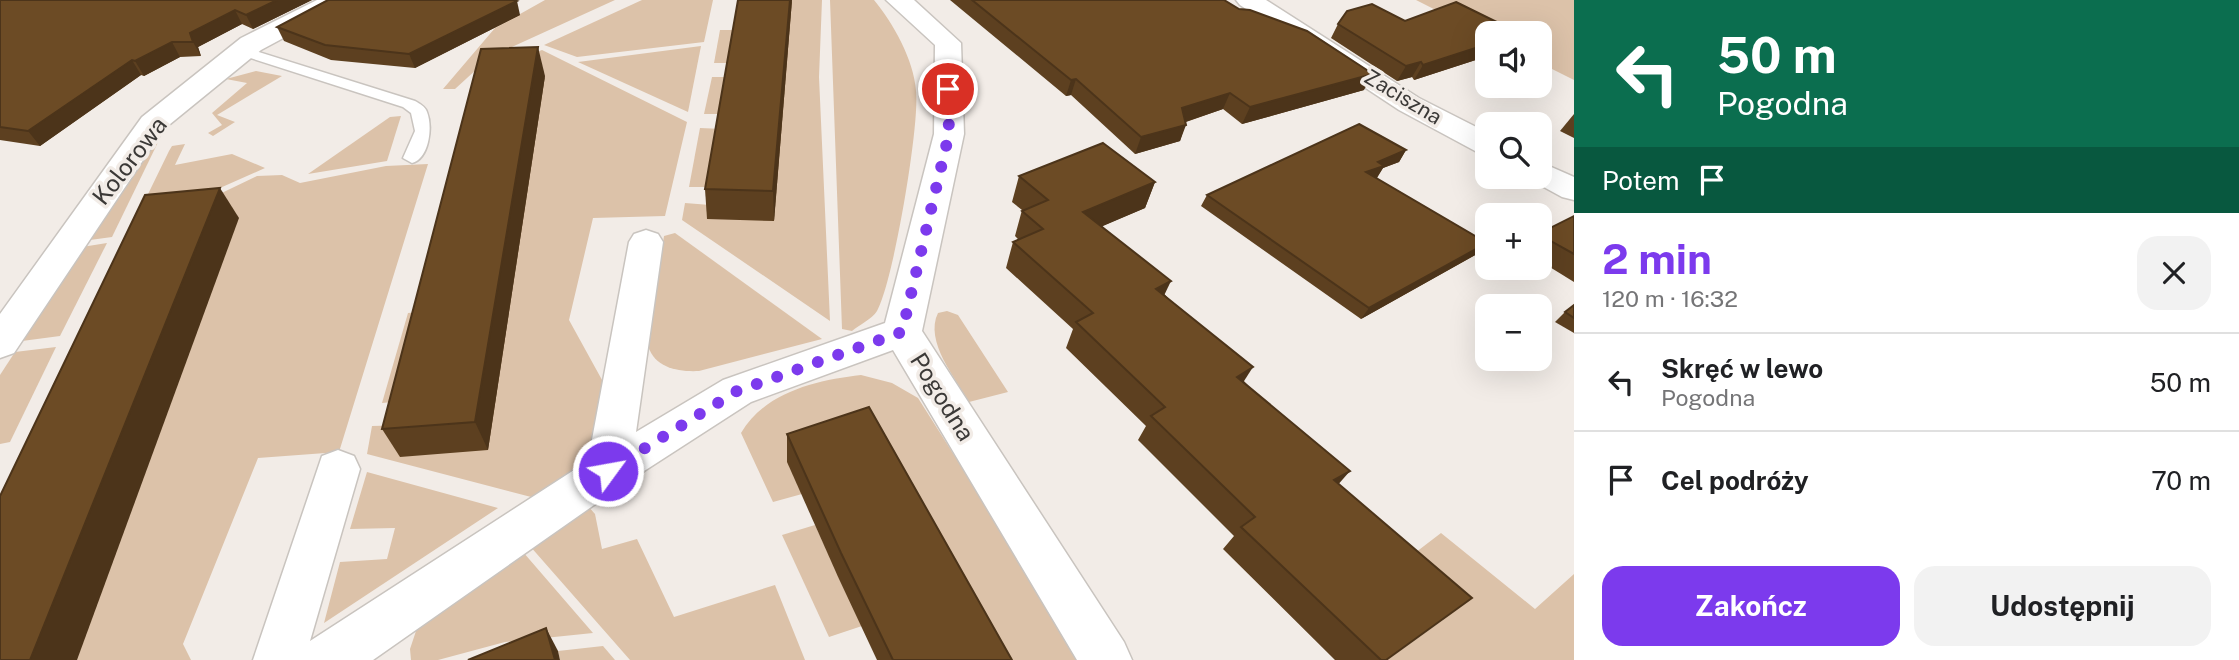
<!DOCTYPE html>
<html lang="pl">
<meta charset="utf-8">
<style>
body{margin:0;font-family:"Public Sans",sans-serif;background:#f2f2f2;color:#202124;height:100vh;display:flex;flex-direction:column;font-size:26px;white-space:nowrap}
*{box-sizing:border-box;margin:0}
p{font-size:23px;color:#757577}
.icon{flex:none;width:38px;height:38px;fill:none;stroke:currentColor;stroke-width:2;stroke-linecap:round;stroke-linejoin:round}
.map{position:relative;flex:1;overflow:hidden}
.panel{display:flex;flex-direction:column;background:#fff;width:665px}
.panel>*{flex:none}
.guide{background:#0b6e4f;color:#fff;overflow:hidden}
.buttons{position:absolute;left:1475px;top:21px;display:grid;gap:14px}
.buttons a{display:grid;place-items:center;width:77px;height:77px;border-radius:14px;background:#fff;box-shadow:0 7px 28px #0002;font-size:35px}
.pin{position:absolute;display:grid;place-items:center;width:60px;height:60px;color:#fff;margin:-30px;border:4px solid #fff;border-radius:50%;box-shadow:0 2px 7px #0007}
.me{position:absolute;width:77px;margin:-38px;rotate:58deg;stroke-linejoin:round;filter:drop-shadow(0 0 5px #0008)}
.turn{display:flex;align-items:center;gap:24px;height:147px;padding:0 28px;font-size:32px}
.turn .icon{width:91px;height:91px;stroke-width:2.5}
.turn b{display:block;font-size:49px;line-height:60px}
.then{display:flex;align-items:center;height:66px;padding:0 28px;background:#0003;gap:14px;font-size:26px}
.round{display:grid;place-items:center;flex:none;width:74px;height:74px;border-radius:21px;background:#f2f2f2}
.overview{display:flex;align-items:center;justify-content:space-between;height:119px;padding:0 28px}
h1{font-size:42px;font-weight:700;line-height:52px;color:#7c3aed}
.cta{display:flex;gap:14px;margin-top:auto;padding:14px 28px}
.cta a{flex:1;height:80px;border-radius:21px;background:#7c3aed;color:#fff;font-size:28px;font-weight:700;line-height:80px;text-align:center}
.cta a+a{background:#f2f2f2;color:#202124}
ul{padding:0;list-style:none}
li{display:flex;align-items:center;gap:21px;height:98px;padding:0 28px;border-top:2px solid #e0e0e0}
li div{flex:1}
li b{display:block;font-size:26px}
li em{font-style:normal}
main{display:flex;flex:1;min-height:0}
.map>svg:first-child{display:block}
.green{fill:#dcc2a9}
.lines{fill:none;stroke-linecap:round;stroke-linejoin:round}
.lane-casing{stroke:#c9c4bf;stroke-width:3}
.street-casing{stroke:#c9c4bf;stroke-width:3}
.lane{fill:#fff;fill-rule:evenodd}
.street{fill:#fff;fill-rule:evenodd}
.wall{fill:#5d4020}
.shaded-wall{fill:#4c341a}
.building{fill:#6c4b25;stroke:#4c341a;stroke-width:2}
.route{stroke:#7c3aed;stroke-width:12;stroke-dasharray:0 21.6}
.labels{text-anchor:middle;stroke-width:7;stroke-linejoin:round;paint-order:stroke}
.far-street-label{font-size:21px;fill:#3b3937;stroke:#f2ece7}
.street-label{font-size:24px;fill:#3b3937;stroke:#f2ece7}
</style>
<main>
<div class="map">
<svg width="1574" height="660" viewBox="0 0 1574 660">
<rect width="100%" height="100%" fill="#f2ece7"/>
<g class="green">
<path d="M545,0H615L490,57L455,89H443L495,28Z"/>
<path d="M642,0H713L704,42L577,57L544,45Z"/>
<path d="M792,0H822L819,77L830,321L682,220L685,203L710,205Z"/>
<path d="M830,0H874C893,23 914,60 916,91C920,125 893,283 877,311C872,319 859,325 852,331L842,329Z"/>
<path d="M1416,0H1574V80L1540,63V33H1488L1487,36Z"/>
<path d="M720,30H739L734,63H714Z"/>
<path d="M701,46L688,112L578,62Z"/>
<path d="M542,50L687,122L665,216L593,218L569,320L607,389L601,461L535,498L367,454L372,426L408,425L517,59Z"/>
<path d="M256,71L282,76L217,115L235,122L213,136L208,133L222,125L212,113L247,83L226,79Z"/>
<path d="M712,77H731L725,114H704Z"/>
<path d="M401,116L387,161L308,174L390,117Z"/>
<path d="M700,128L723,129L713,187H689Z"/>
<path d="M162,134L112,237L90,240Z"/>
<path d="M185,144L175,165L232,154L265,168L132,227L169,151L172,146Z"/>
<path d="M428,164L339,452L258,458L183,644L191,660H77L128,238L257,176L282,175L300,183L386,166Z"/>
<path d="M675,233L822,339L699,371C678,372 655,368 648,346L664,236Z"/>
<path d="M107,243L60,336L22,341L82,247Z"/>
<path d="M434,311L413,400L382,403L408,313Z"/>
<path d="M947,311L958,315L1008,392L969,402C956,379 924,341 938,313Z"/>
<path d="M56,347L10,442L0,444V375L15,352Z"/>
<path d="M861,375L892,383L918,398L1084,660H988L788,462L802,494L773,502L741,433C765,392 817,380 861,375Z"/>
<path d="M367,472L498,508L324,623L340,562L387,559L395,528L350,529Z"/>
<path d="M579,496L595,514L602,549L637,539L674,617L775,585L805,660H630L522,537Z"/>
<path d="M815,525L862,626L829,637L782,535Z"/>
<path d="M1441,533L1535,609L1574,574V660H1387L1443,620L1390,572Z"/>
<path d="M517,545L593,633L505,642L438,660H411L410,649L420,619Z"/>
<path d="M603,646L615,660H560L558,651Z"/>
</g>
<g class="lines">
<g class="lane-casing">
<path id="lane" d="M243,47L415,101C420,104 425,106 427,112C433,127 429,159 412,163L403,158L415,131L411,113L403,107L238,54L236,51Z"/>
</g>
<g class="street-casing">
<g id="street">
<path d="M317,0H349L345,5L261,50L164,129L14,353L0,358V314L142,117L241,38Z"/>
<path d="M886,0H914L961,43L964,134L922,331L1124,642L1132,660H1077L893,350L751,402L624,484L373,660H253L322,456L338,450L354,456L360,469L310,641L588,461L629,242L634,234L646,230L658,234L663,242L636,432L723,380L885,323L934,134L935,45Z"/>
<path d="M1236,0H1266L1419,98L1488,133V154L1477,152L1399,110L1240,5Z"/>
<path d="M1540,162L1574,177V200L1562,197L1529,179L1527,177H1540Z"/>
</g>
</g>
<use href="#lane" class="lane"/>
<use href="#street" class="street"/>
</g>
<g class="wall">
<path d="M0,0H312L253,29L242,24L198,47L201,56L180,57L144,76L141,75L40,146L0,140Z"/>
<path d="M792,0L774,221L707,219L705,189Z"/>
<path d="M950,0H1224L1364,90L1242,124L1223,109L1186,122L1180,141L1135,154L1071,95L1066,96Z"/>
<path d="M520,15L415,68L331,60L284,41L277,27Z"/>
<path d="M1405,21L1488,33V56L1414,80L1412,77L1397,81L1331,38L1338,24Z"/>
<path d="M545,76L488,450L400,457L382,429Z"/>
<path d="M1574,114V138L1560,131Z"/>
<path d="M1406,150L1399,162L1383,168L1376,178L1487,243L1477,254L1361,319L1201,206L1207,195Z"/>
<path d="M1019,176L1155,182L1145,208L1102,226L1338,484L1387,660H1335L1223,549L1234,536L1138,440L1146,426L1066,348L1073,329L1006,268L1013,242L1019,240L1015,236L1022,210L1012,202Z"/>
<path d="M1574,216V282L1540,261V233Z"/>
<path d="M1574,305V333L1555,322L1565,312Z"/>
<path d="M787,434L1012,660H877L839,579L787,462Z"/>
</g>
<g class="shaded-wall">
<path d="M277,0H312L253,29L246,15Z"/>
<path d="M790,0H792L774,221L773,191Z"/>
<path d="M517,1L520,15L415,68L409,54Z"/>
<path d="M235,10L242,24L198,47L201,56L193,42L190,33Z"/>
<path d="M172,42L180,57L144,76L135,61Z"/>
<path d="M1488,44V56L1414,80L1423,65Z"/>
<path d="M538,47L545,76L488,450L475,422Z"/>
<path d="M132,60L141,75L40,146L28,131Z"/>
<path d="M1421,62L1412,77L1397,81L1406,66Z"/>
<path d="M1373,74L1364,90L1242,124L1250,107Z"/>
<path d="M1076,79L1071,95L1066,96L1071,80Z"/>
<path d="M1230,93L1223,109L1176,125L1182,108Z"/>
<path d="M1186,125L1180,141L1135,154L1141,137Z"/>
<path d="M1406,150L1399,162L1383,168L1377,178L1359,183L1366,172L1378,162Z"/>
<path d="M1155,182L1145,208L1075,238L1083,212Z"/>
<path d="M220,188L239,218L77,660H30Z"/>
<path d="M1487,243L1477,254L1361,319L1369,308Z"/>
<path d="M1171,281L1159,306L1156,289Z"/>
<path d="M1253,367L1237,392V377Z"/>
<path d="M1350,471L1329,495L1334,480Z"/>
<path d="M546,628L558,651L560,660H555Z"/>
</g>
<g class="building">
<path d="M0,0H277L246,15L235,10L190,33L193,42H172L135,61L132,60L28,131L0,127Z"/>
<path d="M328,0H514L517,1L409,54L325,45L277,27Z"/>
<path d="M738,0H790L773,191L705,189Z"/>
<path d="M972,0H1224L1239,9L1250,10L1307,31L1373,74L1250,107L1230,93L1182,108L1186,125L1141,137L1076,79L1071,80Z"/>
<path d="M1456,2L1519,33H1488V44L1423,65L1421,62L1406,66L1338,24L1347,11L1372,4L1405,21Z"/>
<path d="M538,47L475,422L382,429L481,49Z"/>
<path d="M1359,124L1406,150L1378,162L1384,166L1366,172L1487,243L1369,308L1207,195Z"/>
<path d="M1103,143L1155,182L1083,212L1171,281L1156,289L1253,367L1237,377L1350,471L1334,480L1472,598L1386,660H1381L1241,527L1255,517L1151,416L1165,407L1076,322L1093,313L1013,242L1043,229L1022,211L1048,200L1019,176Z"/>
<path d="M220,188L30,660H0V496L145,195Z"/>
<path d="M1574,216V254L1540,235V233Z"/>
<path d="M1574,305V318L1565,312Z"/>
<path d="M869,407L1012,660H893L841,553L787,434Z"/>
<path d="M546,628L555,660H468Z"/>
</g>
<g class="lines">
<path class="route" d="M608,471L737,391L902,332L949,134L948,89"/>
</g>
<g class="labels">
<g class="far-street-label">
<text transform="translate(1403 97) rotate(31)" y="7">Zaciszna</text>
</g>
<g class="street-label">
<text transform="translate(130 161) rotate(-52)" y="8">Kolorowa</text>
<text transform="translate(942 397) rotate(58)" y="8">Pogodna</text>
</g>
</g>
</svg>
<div class="buttons">
<a><svg class="icon" aria-label="sound" viewBox="0 0 24 24"><path d="M4 9h4l5-4v14l-5-4H4zM17 9q2 3 0 6"/></svg></a>
<a><svg class="icon" aria-label="search" viewBox="0 0 24 24"><circle cx="10" cy="10" r="6"/><path d="M15 15l6 6"/></svg></a>
<a>+</a>
<a>−</a>
</div>
<div class="pin" style="left:948px;top:89px;background:#d93025"><svg class="icon" aria-label="arrive" viewBox="0 0 24 24"><path d="M6 21V4h12l-3 4 3 4H6"/></svg></div>
<svg class="me" style="left:608px;top:471px" viewBox="-20 -20 40 40"><circle r="17" fill="#7c3aed" stroke="#fff" stroke-width="3"/><path d="M0-11L8 9 0 5-8 9z" fill="#fff"/></svg>
</div>
<section class="panel">
<div class="guide">
<div class="turn"><svg class="icon" aria-label="left" viewBox="0 0 24 24"><path d="M17 20v-9H6M10 6l-5 5 5 5"/></svg><div><b>50 m</b>Pogodna</div></div>
<div class="then">Potem<svg class="icon" aria-label="arrive" viewBox="0 0 24 24"><path d="M6 21V4h12l-3 4 3 4H6"/></svg></div>
</div>
<div class="overview"><div><h1>2 min</h1><p>120 m · 16:32</p></div><a class="round"><svg class="icon" aria-label="close" viewBox="0 0 24 24"><path d="M6 6l12 12M18 6L6 18"/></svg></a></div>
<ul>
<li><svg class="icon" aria-label="left" viewBox="0 0 24 24"><path d="M17 20v-9H6M10 6l-5 5 5 5"/></svg><div><b>Skręć w lewo</b><p>Pogodna</p></div><em>50 m</em></li>
<li><svg class="icon" aria-label="arrive" viewBox="0 0 24 24"><path d="M6 21V4h12l-3 4 3 4H6"/></svg><div><b>Cel podróży</b></div><em>70 m</em></li>
</ul>
<div class="cta"><a>Zakończ</a><a>Udostępnij</a></div>
</section>
</main>
